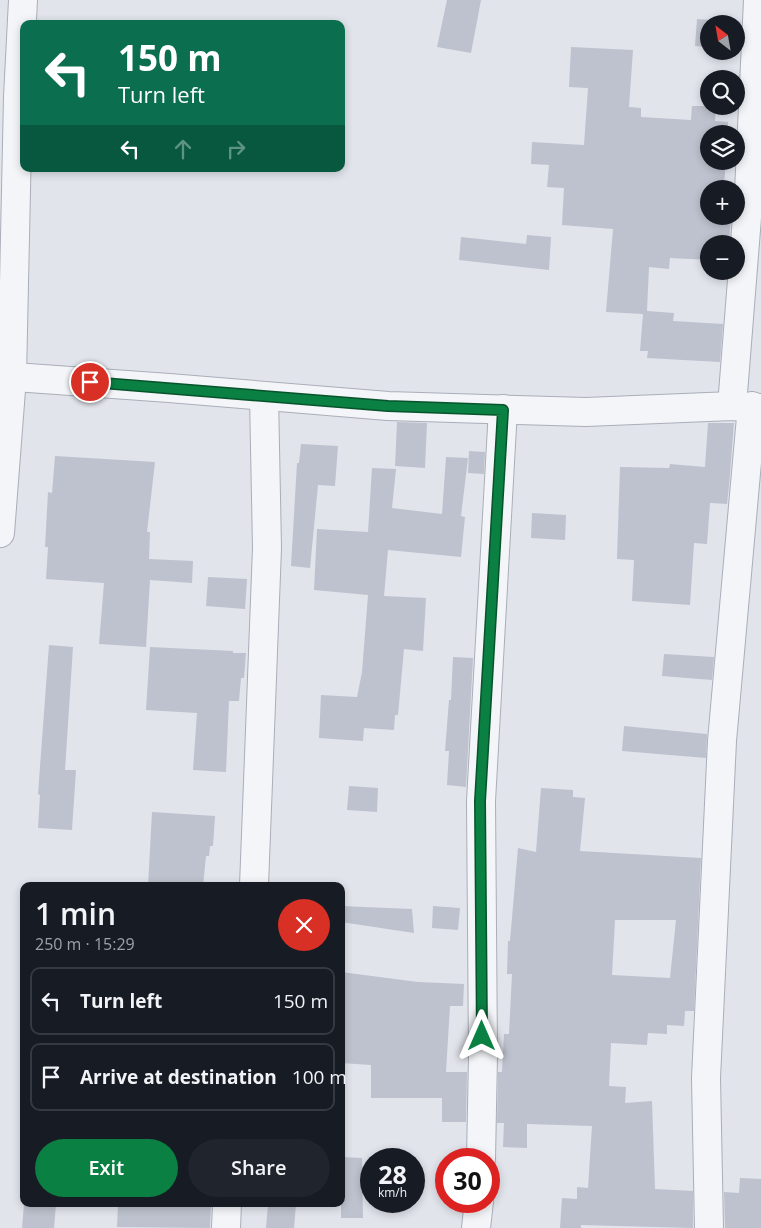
<!DOCTYPE html>
<meta charset="utf-8">
<style>
body{margin:0;font-family:"Open Sans",sans-serif;background:#20242c;color:#f1f3f6;height:100vh;display:flex;flex-direction:column;font-size:19px;white-space:nowrap}
*{box-sizing:border-box;margin:0}
p{font-size:16px;color:#9ea1a6}
.icon{flex:none;width:28px;height:28px;fill:none;stroke:currentColor;stroke-width:2;stroke-linecap:round;stroke-linejoin:round}
.map{position:relative;flex:1;overflow:hidden}
.drawer{position:absolute;left:20px;top:882px;width:325px;height:325px;display:flex;flex-direction:column;background:#171b24;border-radius:10px;box-shadow:0 2px 8px #0003}
.drawer>*{flex:none}
.guide{position:absolute;left:20px;top:20px;width:325px;height:152px;border-radius:10px;box-shadow:0 2px 8px #0003;background:#0b6e4f;color:#fff;overflow:hidden}
.needle{width:32px;rotate:329deg}
.controls{position:absolute;left:700px;top:15px;display:grid;gap:10px}
.controls a{display:grid;place-items:center;width:45px;height:45px;border-radius:50%;background:#171b24;box-shadow:0 2px 8px #0003;font-size:25px}
.speed{position:absolute;left:360px;top:1148px;display:flex;gap:10px;font-size:25px;font-weight:700;text-align:center}
.speed>*{display:grid;place-content:center;width:65px;height:65px;border-radius:50%;background:#171b24;box-shadow:0 2px 8px #0003;line-height:1}
.speed small{font-size:12px;font-weight:400}
.speed .limit{border:8px solid #d22;background:#fff;color:#111}
.pin{position:absolute;display:grid;place-items:center;width:42px;height:42px;color:#fff;margin:-21px;border:2px solid #fff;border-radius:50%;box-shadow:0 1px 5px #0007}
.me{position:absolute;width:55px;margin:-28px;rotate:0deg;stroke-linejoin:round;filter:drop-shadow(0 0 4px #0008)}
.turn{display:flex;align-items:center;gap:18px;height:105px;padding:0 15px;font-size:22px}
.turn .icon{width:65px;height:65px;stroke-width:2.5}
.turn b{display:block;font-size:35px;line-height:42px}
.lanes{display:flex;align-items:center;height:48px;padding:0 15px;background:#0003;justify-content:center;gap:25px;direction:ltr}
.lanes .off{opacity:.35}
.round{display:grid;place-items:center;flex:none;width:52px;height:52px;border-radius:26px;background:#20242c}
.head{display:flex;align-items:center;justify-content:space-between;height:85px;padding:0 15px}
h1{font-size:30px;font-weight:600;line-height:38px}
.button{display:flex;gap:10px;margin-top:auto;padding:10px 15px}
.button a{flex:1;height:58px;border-radius:30px;background:#0b8043;color:#fff;font-size:20px;font-weight:600;line-height:58px;text-align:center}
.button a+a{background:#20242c;color:#f1f3f6}
ul{padding:0;list-style:none}
li{display:flex;align-items:center;gap:15px;height:68px;margin:0 10px 8px;padding:0 5px;border:2px solid #363941;border-radius:10px}
li div{flex:1}
li b{display:block;font-size:19px}
li em{font-style:normal}
.map>svg:first-child{display:block}
.building{fill:#bdc2ce;fill-rule:evenodd}
.lines{fill:none;stroke-linecap:round;stroke-linejoin:round}
.minor-casing{stroke:#aaaeb9;stroke-width:30}
.minor{stroke:#f4f5f8;stroke-width:28}
.route-casing{stroke:#07532c;stroke-width:12}
.route{stroke:#0b8043;stroke-width:9}
</style>
<div class="map">
<svg width="761" height="1228" viewBox="0 0 761 1228">
<rect width="100%" height="100%" fill="#e1e4eb"/>
<g class="building">
<path d="M447,0H481L471,53L437,47Z"/>
<path d="M697,19L741,22L740,49H736V24H709V47L695,46Z"/>
<path d="M571,47L633,50L629,107L641,108V117L691,120L692,106H716L715,121L728,122L727,134H709V161H726L724,185L734,186V189H709V216H731L729,244H709V260L670,258L669,269L649,267L647,311L674,313L673,321L723,324L720,362L647,358L648,351H640L643,314L606,312L613,229L562,225L564,188L547,187L549,165L531,164L532,142L584,145L588,88L569,87Z"/>
<path d="M527,235L551,237L549,270L459,260L461,237L526,244Z"/>
<path d="M397,422L427,423L425,468L395,466Z"/>
<path d="M708,423H734L729,486L727,504L710,503L707,544L694,543L690,605L632,601L634,560L617,559L620,467L669,468L670,464L705,467Z"/>
<path d="M301,444L338,446L335,486L318,485L310,568L291,566L297,463H299Z"/>
<path d="M469,451L485,452L484,474L468,473Z"/>
<path d="M55,456L155,462L147,532H150L149,559L193,561L192,583L150,580L146,647L99,644L104,583L46,579L48,547H45L48,492L52,493Z"/>
<path d="M446,457L468,458L461,516L465,517L461,557L388,550L384,596L426,598L423,651L404,649L398,715H395L394,730L364,728L363,741L319,738L321,695L357,697L362,672L368,595L314,590L317,529L368,532L372,468L396,469L392,508L442,514Z"/>
<path d="M532,513L566,515L565,540L531,538Z"/>
<path d="M208,577L247,579L245,609L206,606Z"/>
<path d="M49,645L73,647L65,770H76L72,830L38,828L40,795L38,794Z"/>
<path d="M150,647L233,651V653H246L244,678H241L239,701H229L226,772L193,770L197,713L146,710Z"/>
<path d="M664,654L714,657L712,680L662,676Z"/>
<path d="M453,657L473,658L466,787L447,785L449,751H445L449,700H451Z"/>
<path d="M624,726L707,734L706,758L622,751Z"/>
<path d="M349,786L378,788L377,812L347,810Z"/>
<path d="M541,788L573,790V797L585,798L580,851L701,858L694,1011H685L684,1026L667,1025V1034L648,1033L647,1045L611,1043L609,1086L626,1087L625,1103L652,1101L655,1189L693,1191V1228L581,1225V1228H560L562,1198L577,1199V1187L588,1188L592,1126L527,1124V1148L503,1147L504,1123H497L498,1072H502L504,1034H509L512,974H507L508,941H510L518,848L536,852ZM615,920H676L670,978L612,975Z"/>
<path d="M152,812L215,816L213,846H210L209,856H206L203,886H148Z"/>
<path d="M341,906L412,909L414,933L341,922Z"/>
<path d="M433,906L460,908L458,930L432,928Z"/>
<path d="M341,972L418,982L464,984L463,1006H450L446,1072H467L466,1122H442V1098H371V1065L341,1063Z"/>
<path d="M341,1157L362,1158L363,1218H341Z"/>
<path d="M740,1178L761,1179V1228H725L724,1192L739,1193Z"/>
<path d="M24,1204H56L54,1228H22Z"/>
<path d="M118,1204H211L210,1228L117,1227Z"/>
<path d="M268,1204H296L294,1228H266Z"/>
</g>
<g class="lines">
<g class="minor-casing">
<g id="minor">
<path d="M0,376L169,388L388,406L586,412L732,406L761,408"/>
<path d="M732,406L749,192L758,0"/>
<path d="M0,533L12,377L18,97L23,0"/>
<path d="M254,886L267,548L264,396"/>
<path d="M481,1159L483,1056L481,801L503,409"/>
<path d="M226,1228L227,1204"/>
<path d="M476,1228L479,1201"/>
<path d="M709,1228L706,1078L722,741L752,406"/>
</g>
</g>
<use href="#minor" class="minor"/>
</g>
<g class="lines">
<g class="route-casing">
<path id="route" d="M90,382L388,406L503,410L480,801L482,1036"/>
</g>
<use href="#route" class="route"/>
</g>
</svg>
<div class="controls">
<a><svg class="needle" viewBox="-14 -14 28 28"><path d="M0-13l5 13h-10z" fill="#e53935"/><path d="M0 13l5-13h-10z" fill="#9ea1a6"/></svg></a>
<a><svg class="icon" aria-label="search" viewBox="0 0 24 24"><circle cx="10" cy="10" r="6"/><path d="M15 15l6 6"/></svg></a>
<a><svg class="icon" aria-label="layers" viewBox="0 0 24 24"><path d="M12 4l9 5-9 5-9-5zM3 14l9 5 9-5"/></svg></a>
<a>+</a>
<a>−</a>
</div>
<div class="speed"><div>28<small>km/h</small></div><div class="limit">30</div></div>
<div class="pin" style="left:90px;top:382px;background:#d93025"><svg class="icon" aria-label="arrive" viewBox="0 0 24 24"><path d="M6 21V4h12l-3 4 3 4H6"/></svg></div>
<svg class="me" style="left:482px;top:1036px" viewBox="-20 -20 40 40"><path d="M0-17L14 15 0 8-14 15z" fill="#0b8043" stroke="#fff" stroke-width="4"/></svg>
<div class="guide">
<div class="turn"><svg class="icon" aria-label="left" viewBox="0 0 24 24"><path d="M17 20v-9H6M10 6l-5 5 5 5"/></svg><div><b>150 m</b>Turn left</div></div>
<div class="lanes"><svg class="icon" aria-label="left" viewBox="0 0 24 24"><path d="M17 20v-9H6M10 6l-5 5 5 5"/></svg><svg class="icon off" aria-label="ahead" viewBox="0 0 24 24"><path d="M12 20V5M6 11l6-6 6 6"/></svg><svg class="icon off" aria-label="right" viewBox="0 0 24 24"><path d="M7 20v-9h11M14 6l5 5-5 5"/></svg></div>
</div>
<section class="drawer">
<div class="head"><div><h1>1 min</h1><p>250 m · 15:29</p></div><a class="round" style="background:#d93025;color:#fff"><svg class="icon" aria-label="close" viewBox="0 0 24 24"><path d="M6 6l12 12M18 6L6 18"/></svg></a></div>
<ul>
<li><svg class="icon" aria-label="left" viewBox="0 0 24 24"><path d="M17 20v-9H6M10 6l-5 5 5 5"/></svg><div><b>Turn left</b></div><em>150 m</em></li>
<li><svg class="icon" aria-label="arrive" viewBox="0 0 24 24"><path d="M6 21V4h12l-3 4 3 4H6"/></svg><div><b>Arrive at destination</b></div><em>100 m</em></li>
</ul>
<div class="button"><a>Exit</a><a>Share</a></div>
</section>
</div>
